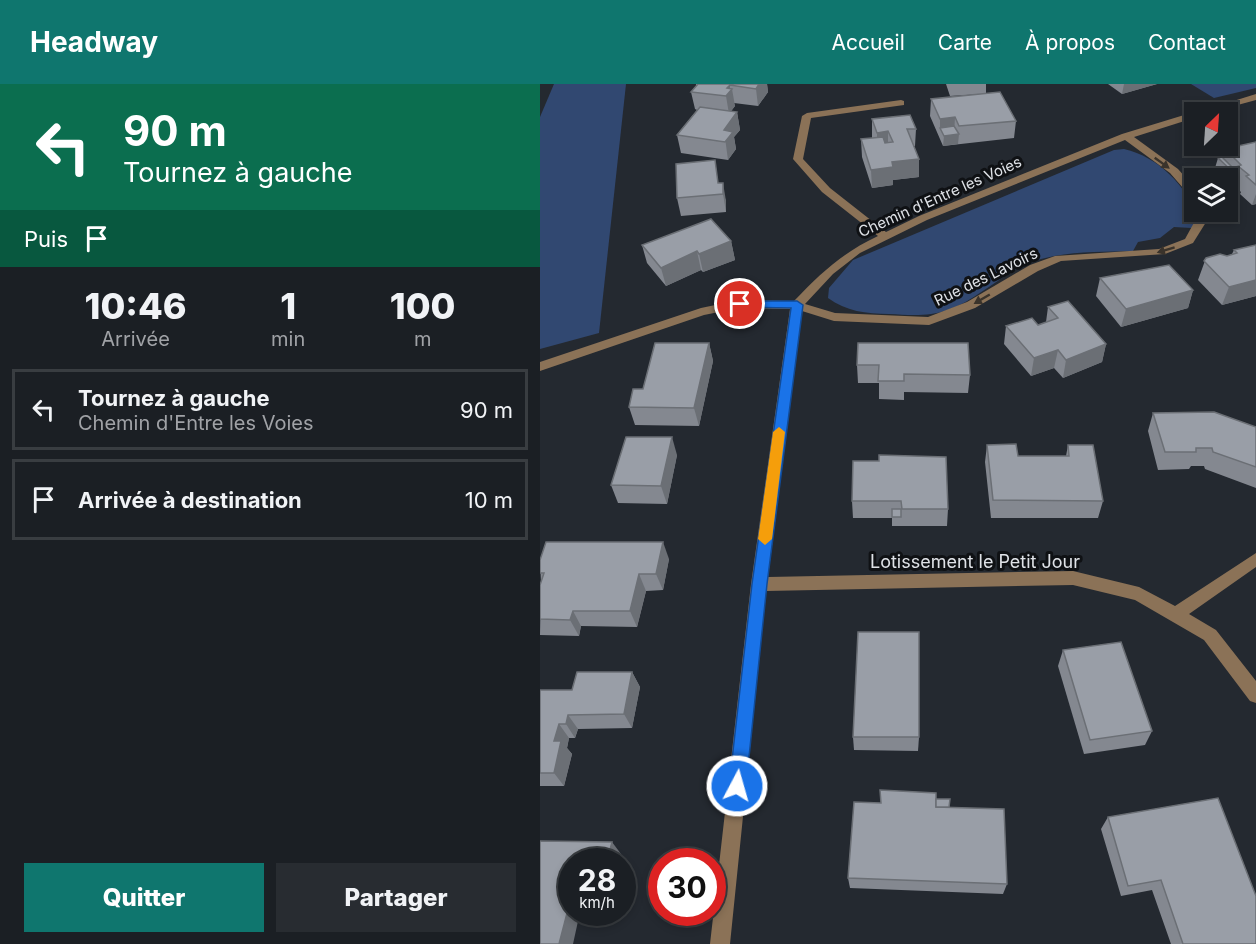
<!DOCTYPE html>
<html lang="fr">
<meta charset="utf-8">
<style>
body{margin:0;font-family:Inter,sans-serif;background:#282c31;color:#f1f3f6;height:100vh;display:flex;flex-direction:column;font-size:22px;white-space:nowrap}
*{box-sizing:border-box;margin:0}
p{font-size:20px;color:#a0a2a6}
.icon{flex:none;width:33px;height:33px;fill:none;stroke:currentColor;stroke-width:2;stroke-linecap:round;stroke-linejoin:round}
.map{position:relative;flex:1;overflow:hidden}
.sheet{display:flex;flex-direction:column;background:#1b1f24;width:540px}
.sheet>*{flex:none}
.banner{background:#0b6e4f;color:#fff;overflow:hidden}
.needle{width:39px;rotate:25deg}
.tools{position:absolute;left:644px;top:18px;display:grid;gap:12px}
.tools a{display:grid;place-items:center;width:54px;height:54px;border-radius:0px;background:#1b1f24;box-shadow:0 3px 9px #0003,0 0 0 2px #393d41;font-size:30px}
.speed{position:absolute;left:18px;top:764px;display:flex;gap:12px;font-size:30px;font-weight:700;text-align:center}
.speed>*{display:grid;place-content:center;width:78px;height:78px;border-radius:50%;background:#1b1f24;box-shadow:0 3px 9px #0003,0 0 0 2px #393d41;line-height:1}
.speed small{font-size:15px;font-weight:400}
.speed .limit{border:9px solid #d22;background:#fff;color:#111}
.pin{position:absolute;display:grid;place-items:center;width:51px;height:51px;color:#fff;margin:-26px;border:3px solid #fff;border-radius:50%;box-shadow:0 2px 6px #0007}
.me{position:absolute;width:66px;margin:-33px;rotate:6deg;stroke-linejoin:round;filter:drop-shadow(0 0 4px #0008)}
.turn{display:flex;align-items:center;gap:21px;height:126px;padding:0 24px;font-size:27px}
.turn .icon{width:78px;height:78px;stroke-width:2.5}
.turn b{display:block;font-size:42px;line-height:51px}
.then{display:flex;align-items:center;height:57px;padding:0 24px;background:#0003;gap:12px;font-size:22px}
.eta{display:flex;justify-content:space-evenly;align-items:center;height:102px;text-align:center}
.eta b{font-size:36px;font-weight:800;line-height:42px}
.cta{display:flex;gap:12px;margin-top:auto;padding:12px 24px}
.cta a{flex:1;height:69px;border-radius:0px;background:#0f766e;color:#fff;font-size:24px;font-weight:800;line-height:69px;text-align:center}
.cta a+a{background:#282c31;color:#f1f3f6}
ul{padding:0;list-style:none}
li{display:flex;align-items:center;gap:18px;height:81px;margin:0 12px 9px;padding:0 12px;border:3px solid #393d41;border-radius:0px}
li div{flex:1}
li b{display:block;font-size:22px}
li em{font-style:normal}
header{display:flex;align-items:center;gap:36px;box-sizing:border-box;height:84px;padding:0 30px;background:#0f766e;color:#fff}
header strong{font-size:28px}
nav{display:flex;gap:33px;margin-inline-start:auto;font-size:21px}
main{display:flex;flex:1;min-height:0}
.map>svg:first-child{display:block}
.green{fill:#314871}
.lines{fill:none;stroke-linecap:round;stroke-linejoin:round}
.minor{fill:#8b7257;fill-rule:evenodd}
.wall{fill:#848890}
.shaded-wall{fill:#6b6f75}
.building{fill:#999ea7;stroke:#6b6f75;stroke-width:1.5}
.oneway{fill:#3a332b}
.route{fill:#1a73e8;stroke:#114b97;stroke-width:1.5}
.slow{fill:#f59e0b}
.labels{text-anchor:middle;stroke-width:6;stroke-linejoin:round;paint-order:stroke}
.far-street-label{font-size:15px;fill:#dfe2e7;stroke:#0f1114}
.street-label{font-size:18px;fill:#dfe2e7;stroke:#0f1114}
</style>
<header>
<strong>Headway</strong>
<nav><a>Accueil</a><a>Carte</a><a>À propos</a><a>Contact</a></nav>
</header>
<main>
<section class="sheet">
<div class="banner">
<div class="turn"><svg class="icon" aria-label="left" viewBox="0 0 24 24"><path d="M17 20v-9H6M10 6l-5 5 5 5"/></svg><div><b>90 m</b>Tournez à gauche</div></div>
<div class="then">Puis<svg class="icon" aria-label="arrive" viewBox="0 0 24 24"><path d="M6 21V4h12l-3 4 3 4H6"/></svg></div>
</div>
<div class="eta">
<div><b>10:46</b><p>Arrivée</p></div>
<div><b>1</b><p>min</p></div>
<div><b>100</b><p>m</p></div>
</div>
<ul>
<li><svg class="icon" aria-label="left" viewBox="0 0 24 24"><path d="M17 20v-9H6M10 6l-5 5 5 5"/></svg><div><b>Tournez à gauche</b><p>Chemin d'Entre les Voies</p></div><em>90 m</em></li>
<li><svg class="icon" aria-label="arrive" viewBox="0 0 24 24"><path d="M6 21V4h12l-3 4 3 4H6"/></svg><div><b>Arrivée à destination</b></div><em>10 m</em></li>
</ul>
<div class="cta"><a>Quitter</a><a>Partager</a></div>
</section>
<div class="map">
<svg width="716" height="860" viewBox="0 0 716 860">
<rect width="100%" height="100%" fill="#242930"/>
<g class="green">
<path d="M14,0H86L59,249L0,265V33Z"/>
<path d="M651,0H716V4L674,14Z"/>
<path d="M584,65C619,73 646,102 658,133L652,144L634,143L620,154L598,158L593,167C562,168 531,167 501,175C467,184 439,215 408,226C388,233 369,231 349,230C326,230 306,227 288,214L289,204L313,176L574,66Z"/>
</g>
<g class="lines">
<g class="minor">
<path d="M716,10V16L672,28H658Z"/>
<path d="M361,16L364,17V21L271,34L263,75L290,104L346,148L379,132L582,50L654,28V34L594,53L638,85L654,103V113L650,112L630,89L585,56L387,136L320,169L293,190L265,220L295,229L388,233L427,218L490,181L515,172L619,165L645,155L656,135L655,128H665L668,135L653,159L625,170L521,177L498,187L435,224L389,241L294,237L262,227L228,493L533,487L599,503L635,522L716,469V483L649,530L676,546L716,597V619L710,617L664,556L595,516L533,501L226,507L190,860H170L211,500L250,225L199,224L164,231L0,287V278L161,224L199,216L254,217C281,189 302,169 338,152L282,108L253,75L262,32L267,29Z"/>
</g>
</g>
<g class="wall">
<path d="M156,0H227L228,8L218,22L194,19L195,22L191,27L197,28L200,46L194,53L196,65L188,76L141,69L137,51L157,26L155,25L151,8L156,2Z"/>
<path d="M406,0H446V9L476,37L474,54L403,62L390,32L391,15L442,10L410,12Z"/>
<path d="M568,0H617L582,10Z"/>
<path d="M332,35L376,45L375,62H374L379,93L353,96V101L332,104L322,73L321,55L332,54Z"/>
<path d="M716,58V120L712,121L700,110L701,108L675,84L678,74L682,73L685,65Z"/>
<path d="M179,99L186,117V128L141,132L137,114Z"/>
<path d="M191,157L195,176L163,188L161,186L126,202L107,179L102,161Z"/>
<path d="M716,161V212L682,221L658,196L666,174L687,172L692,170L694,166Z"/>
<path d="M560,194L653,206L648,224L581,243L556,212Z"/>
<path d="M508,223L566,260L562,278L523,294L514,284L491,292L464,260L466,242L498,241L506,238Z"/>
<path d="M169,259L173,277L159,342L95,341L89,323L103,305Z"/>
<path d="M318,259L430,291L428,309L364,308V316L339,315V299H318L317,281Z"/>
<path d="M613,329L716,343V404L665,385L664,382H651L649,385L618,386L608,347Z"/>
<path d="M447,361L478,372H526L528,361L563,417L558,434H451L445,378Z"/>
<path d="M137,371L127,420L78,419L71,401Z"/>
<path d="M339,377L408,425L407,442H352V434H313L312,417Z"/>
<path d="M129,475L123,506L106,507L97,543L41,542L39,552L0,551L1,498L0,476Z"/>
<path d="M523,566L612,647L605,661L544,670L518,582Z"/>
<path d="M92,588L100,603L92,644L38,645L35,654H29L27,664L32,670L24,702H0V606H32Z"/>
<path d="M313,653H379L378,667L314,666Z"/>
<path d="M396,715L409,723L467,800L463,810L310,804L308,794L341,719Z"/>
<path d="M568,733L716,860H631L612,806L581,812L561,745Z"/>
</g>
<g class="shaded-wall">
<path d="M219,0H227L228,8L218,22L216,5Z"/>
<path d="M584,0H617L582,10Z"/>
<path d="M190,1V7L192,5L195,22L189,30L186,12L187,4Z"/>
<path d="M197,28L200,46L194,53L196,65L188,76L184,46Z"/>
<path d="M415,33L414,51L419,50L418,60L403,62L404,52L400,44V35Z"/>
<path d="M348,47V65L337,67V49Z"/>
<path d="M379,75V93L353,96V101L332,104L331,86L352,78Z"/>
<path d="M183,99L186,117V128L183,110Z"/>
<path d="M716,110V120L712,121Z"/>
<path d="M191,157L195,176L163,188L159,170Z"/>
<path d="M157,167L161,186L126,202L121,184Z"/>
<path d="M716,196V212L682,221L689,203Z"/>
<path d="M653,206L648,224L581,243L586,225Z"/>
<path d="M169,259L173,277L159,342L154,324Z"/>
<path d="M566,260L562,278L523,294L526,276Z"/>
<path d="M518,266L514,284L491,292L494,274Z"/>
<path d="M132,353L137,371L127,420L121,402Z"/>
<path d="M123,458L129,475L123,506L116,490Z"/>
<path d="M99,490L106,507L97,543L90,527Z"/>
<path d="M33,527L41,542L39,552L30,536Z"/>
<path d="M92,588L100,603L92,644L84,630Z"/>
<path d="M28,631L38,645L35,654L26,640Z"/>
<path d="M19,640L29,654L27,664L32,670L24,702L14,689V657Z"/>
<path d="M72,758L81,770L79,777H67Z"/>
<path d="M32,810V828H40L33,860H19Z"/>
</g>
<g class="building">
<path d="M158,0H219L216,5L190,1L187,4L192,5L186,12L151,8Z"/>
<path d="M460,8L476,37L419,42L415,33L400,35L391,15Z"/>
<path d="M160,23L197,28L184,46L193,48L185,58L137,51Z"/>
<path d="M370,31L376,45H367L379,75L352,78L353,83L331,86L321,55L343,53L345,59L353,58L348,47L337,49L332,35Z"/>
<path d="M414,42L419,50L404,52L400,44Z"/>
<path d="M716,58V101L706,92L709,91L698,82L701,81L685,65Z"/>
<path d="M682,73L696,87L695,90L678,74Z"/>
<path d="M175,76L178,99H183V110L137,114L136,80Z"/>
<path d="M171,135L191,157L159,170L157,167L121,184L102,161Z"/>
<path d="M716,161V196L689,203L664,177L666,174L680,170L687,172L697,169L694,166Z"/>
<path d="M629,181L653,206L586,225L560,194Z"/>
<path d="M528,217L566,260L526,276L518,266L494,274L466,242L492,234L498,241L518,234L508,223Z"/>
<path d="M115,259H169L154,324L89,323L93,305H103Z"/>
<path d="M318,259H428L430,291L364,290V297H338L339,281H317Z"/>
<path d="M674,328L716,343V383L673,368L672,364H656V368H625L613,329Z"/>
<path d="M86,353H132L121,402L71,401Z"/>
<path d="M476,360L478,372H529L528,361H553L563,417L453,416L447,361Z"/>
<path d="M339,371L406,373L408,425H362L361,417H312L313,377H339Z"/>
<rect x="352" y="425" width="9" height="8"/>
<path d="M6,458H123L116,490H99L90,527H33L30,536L0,535V501L4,489H0V476Z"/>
<path d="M318,548H379V653H313Z"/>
<path d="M581,558L612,647L550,656L523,566Z"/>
<path d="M37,588H92L84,630L28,631L26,640H19L14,657H21L14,689H0V606H32Z"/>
<path d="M340,706L396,709V723L464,725L467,800L308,794L314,718L341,719Z"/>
<path d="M678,714L716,812V860H643L621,796L588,802L568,733Z"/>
<path d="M396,715H410L409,723H396Z"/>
<path d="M0,757L72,758L67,777H32V810L19,860H0Z"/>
</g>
<defs><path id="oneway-solid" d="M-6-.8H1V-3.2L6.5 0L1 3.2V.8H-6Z" transform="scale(1.5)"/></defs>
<g class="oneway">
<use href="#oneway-solid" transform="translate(622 79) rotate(36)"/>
<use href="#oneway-solid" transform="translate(626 166) rotate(163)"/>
<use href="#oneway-solid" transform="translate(442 215) rotate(150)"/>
</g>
<path class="route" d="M196,217H257L263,221L227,500L206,702L203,708L197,711L191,708L189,702L212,500L251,224L200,223L196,222Z"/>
<path class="slow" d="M239,343L245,348L232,455L225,461L218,455L233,348Z"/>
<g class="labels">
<g class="far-street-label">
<text transform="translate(400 113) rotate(-24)" y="5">Chemin d'Entre les Voies</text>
<text transform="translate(446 193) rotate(-26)" y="5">Rue des Lavoirs</text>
</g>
<g class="street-label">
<text x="435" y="484">Lotissement le Petit Jour</text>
</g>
</g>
</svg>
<div class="tools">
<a><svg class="needle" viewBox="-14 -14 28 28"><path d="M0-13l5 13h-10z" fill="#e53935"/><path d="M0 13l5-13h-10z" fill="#a0a2a6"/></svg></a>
<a><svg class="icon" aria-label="layers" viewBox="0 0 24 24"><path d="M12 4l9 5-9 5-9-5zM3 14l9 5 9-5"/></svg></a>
</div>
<div class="speed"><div>28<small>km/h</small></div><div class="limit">30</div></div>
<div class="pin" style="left:200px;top:220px;background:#d93025"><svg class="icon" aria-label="arrive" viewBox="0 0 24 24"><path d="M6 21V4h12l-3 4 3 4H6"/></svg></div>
<svg class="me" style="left:197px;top:702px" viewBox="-20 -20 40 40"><circle r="17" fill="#1a73e8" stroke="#fff" stroke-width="3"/><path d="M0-11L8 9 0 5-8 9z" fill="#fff"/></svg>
</div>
</main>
